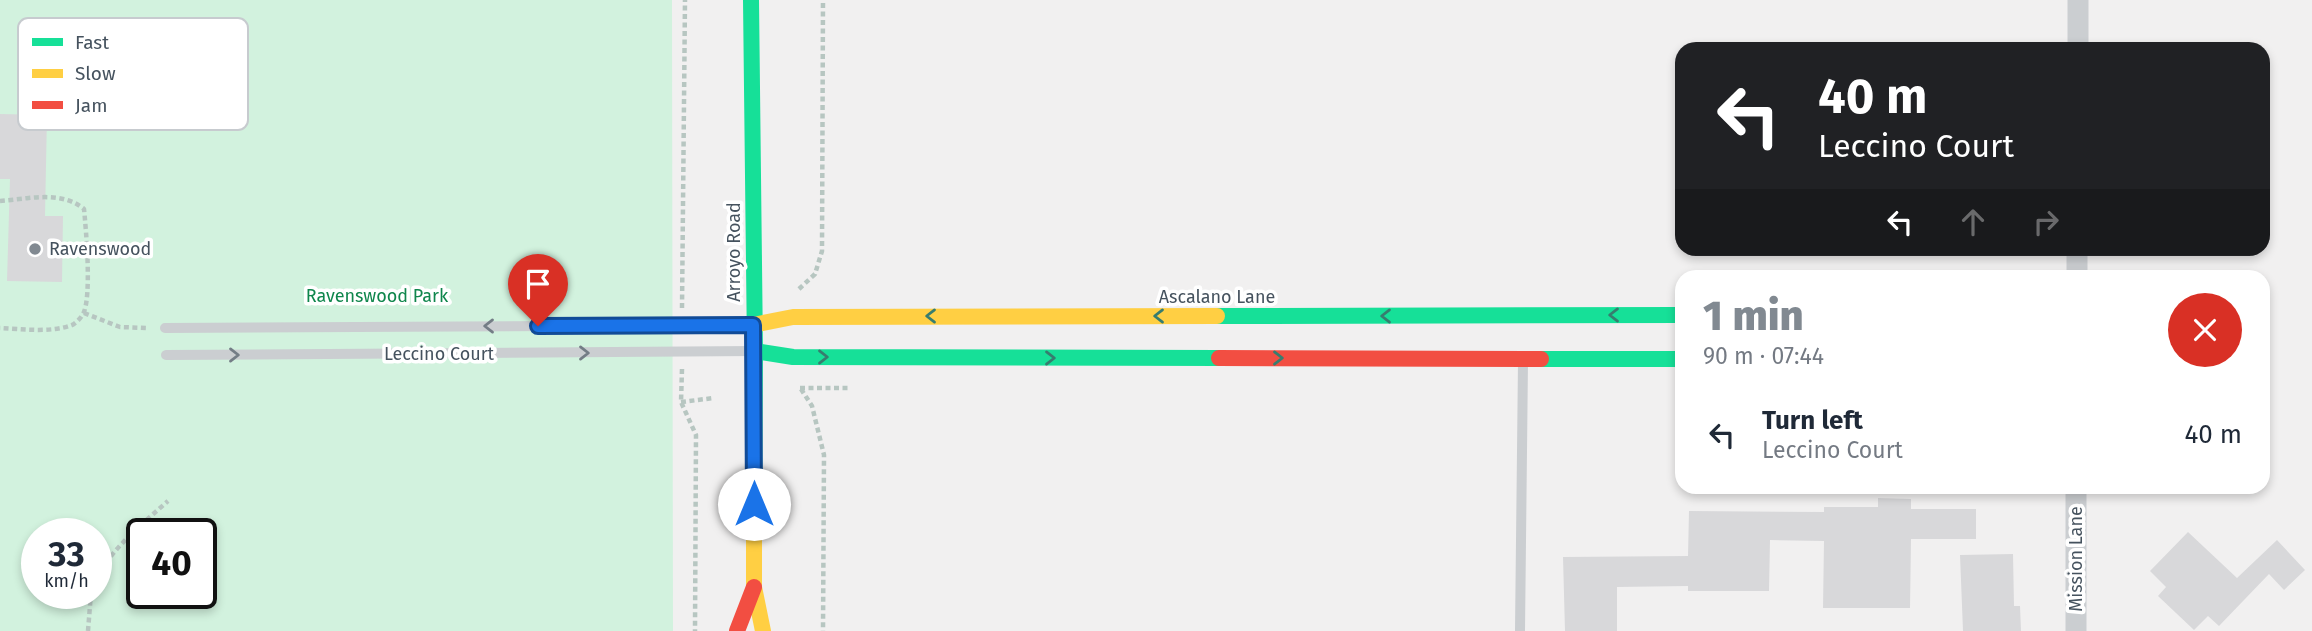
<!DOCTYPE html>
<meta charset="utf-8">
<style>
body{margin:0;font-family:"Fira Sans",sans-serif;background:#f6f6f7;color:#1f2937;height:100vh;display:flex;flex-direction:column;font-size:26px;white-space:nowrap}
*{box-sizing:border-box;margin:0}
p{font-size:23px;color:#747a83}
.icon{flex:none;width:38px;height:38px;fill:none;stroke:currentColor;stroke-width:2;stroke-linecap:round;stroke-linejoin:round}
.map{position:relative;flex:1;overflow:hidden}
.drawer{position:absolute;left:1675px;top:270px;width:595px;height:224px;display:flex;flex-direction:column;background:#fff;border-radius:21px;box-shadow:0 4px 10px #0003}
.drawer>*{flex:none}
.banner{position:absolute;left:1675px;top:42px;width:595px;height:214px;border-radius:21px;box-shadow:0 4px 10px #0003;background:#202124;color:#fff;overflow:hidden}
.speed{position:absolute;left:21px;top:518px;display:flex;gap:14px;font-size:35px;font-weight:700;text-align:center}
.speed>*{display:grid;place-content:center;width:91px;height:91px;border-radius:50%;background:#fff;box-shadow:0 4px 10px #0003;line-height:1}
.speed small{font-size:18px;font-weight:400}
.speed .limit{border:4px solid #111;border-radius:10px;background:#fff;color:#111}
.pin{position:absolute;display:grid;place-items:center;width:60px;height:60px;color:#fff;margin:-72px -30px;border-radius:50% 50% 50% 0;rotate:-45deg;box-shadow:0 0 7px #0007}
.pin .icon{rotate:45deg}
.me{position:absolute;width:77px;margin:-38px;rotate:0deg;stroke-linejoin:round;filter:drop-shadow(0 0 5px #0008)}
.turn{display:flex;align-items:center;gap:24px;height:147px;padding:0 28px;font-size:32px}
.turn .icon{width:91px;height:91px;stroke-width:2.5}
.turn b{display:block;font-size:49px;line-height:60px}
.lanes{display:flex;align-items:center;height:66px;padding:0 28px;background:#0003;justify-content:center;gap:35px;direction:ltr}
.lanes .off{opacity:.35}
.round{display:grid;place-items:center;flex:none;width:74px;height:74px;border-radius:37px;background:#f6f6f7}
.headline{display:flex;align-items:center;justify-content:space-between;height:119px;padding:0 28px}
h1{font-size:42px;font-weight:800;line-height:52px;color:#818991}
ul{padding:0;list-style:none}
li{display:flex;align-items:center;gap:21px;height:91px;padding:0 28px}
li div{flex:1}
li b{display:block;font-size:26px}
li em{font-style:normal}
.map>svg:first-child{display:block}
.green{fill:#d2f2de;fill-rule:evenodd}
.building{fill:#d8d8da}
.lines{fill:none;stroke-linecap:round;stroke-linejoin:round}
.path{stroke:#b7c6c1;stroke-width:4.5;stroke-dasharray:5 3.5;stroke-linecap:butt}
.lane{stroke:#cbced1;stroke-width:10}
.street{stroke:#cbced1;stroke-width:21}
.fast{stroke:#16e098;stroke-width:16}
.slow{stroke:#ffcf43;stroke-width:16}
.jam{stroke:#f24e42;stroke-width:16}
.oneway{stroke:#377d6f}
.oneway2{stroke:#747d86}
.route-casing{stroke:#114b97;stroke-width:18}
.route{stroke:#1a73e8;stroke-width:12}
.poi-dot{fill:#818991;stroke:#fff;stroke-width:2.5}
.labels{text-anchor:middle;stroke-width:7;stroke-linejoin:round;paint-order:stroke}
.poi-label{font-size:18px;fill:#45525e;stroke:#fff;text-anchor:start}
.street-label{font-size:18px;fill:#45525e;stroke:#fff}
.park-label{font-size:18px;fill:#0f864c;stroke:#fff}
.key{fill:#fff;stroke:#c7cbcf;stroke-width:2}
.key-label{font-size:19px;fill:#45525e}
</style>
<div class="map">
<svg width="2312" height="631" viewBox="0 0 2312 631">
<rect width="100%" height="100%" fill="#f1f0f0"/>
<path class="green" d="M0,0H672L673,631H0ZM37,534H96V593H37ZM142,534H201V593H142Z"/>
<g class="building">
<path d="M0,114L47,115L45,216H63L62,282L7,281L10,179H0Z"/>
<path d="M1878,498L1911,499V509H1976V539H1911L1910,608H1823L1824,541L1770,540L1769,591H1688V586L1617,587V631H1565L1563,557L1688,556L1689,511L1824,512V507H1878Z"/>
<path d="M2188,532L2237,578L2277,540L2305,570L2284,590L2269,574L2219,626L2208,616L2194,630L2158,596L2166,587L2150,571Z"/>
<path d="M2013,554L2014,606H2020L2021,631H1963L1960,555Z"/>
</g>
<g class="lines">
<g class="path">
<path d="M0,201C28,199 61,190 84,209C86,229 92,298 83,314C81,318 75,324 72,325C51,333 22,329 0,328"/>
<path d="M799,289L815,274L822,251L823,0"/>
<path d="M682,308L685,0"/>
<path d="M84,313L120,327L147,328"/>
<path d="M682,369L681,402L696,435L695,631"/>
<path d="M800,388H851"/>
<path d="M801,389L812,406L824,455L823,631"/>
<path d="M681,402L714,398"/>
<path d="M96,577C115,546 142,524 168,501"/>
<path d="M88,631L91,593"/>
</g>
<g class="lane">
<path d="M165,328L751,325"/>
<path d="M166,355L755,351"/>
<path d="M1520,631L1523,361"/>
</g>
<g class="street">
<path d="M2078,49V0"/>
<path d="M2077,276V248"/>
<path d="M2076,631V486"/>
</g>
<g class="fast">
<path d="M751,0L755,351L754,515"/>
<path d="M1217,316L1682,315"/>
<path d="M755,351L793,357L1219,358"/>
<path d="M1541,359H1682"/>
</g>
<g class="slow">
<path d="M753,325L793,317L1217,316"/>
<path d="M754,515V587L763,631"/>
</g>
<g class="jam">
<path d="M1219,358L1541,359"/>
<path d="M737,631L754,587"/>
</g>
</g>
<defs><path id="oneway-chevron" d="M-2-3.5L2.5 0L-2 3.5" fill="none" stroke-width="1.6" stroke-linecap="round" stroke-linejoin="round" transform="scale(1.75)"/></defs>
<g class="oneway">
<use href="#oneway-chevron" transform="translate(1614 315) rotate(180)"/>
<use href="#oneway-chevron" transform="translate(931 316) rotate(180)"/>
<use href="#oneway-chevron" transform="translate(1159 316) rotate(180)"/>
<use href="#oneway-chevron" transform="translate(1386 316) rotate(180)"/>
<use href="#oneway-chevron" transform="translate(823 357)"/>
<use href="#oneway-chevron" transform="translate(1050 358)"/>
<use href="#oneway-chevron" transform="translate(1278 358)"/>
</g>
<g class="oneway2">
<use href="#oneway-chevron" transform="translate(489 326) rotate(180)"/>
<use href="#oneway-chevron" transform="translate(584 353)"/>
<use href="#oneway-chevron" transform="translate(234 355)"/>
</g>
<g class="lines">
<g class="route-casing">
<path id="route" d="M538,326L753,325L754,504"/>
</g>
<use href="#route" class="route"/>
</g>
<circle class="poi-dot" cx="35" cy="249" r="7"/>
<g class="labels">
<g class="poi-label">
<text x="49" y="255">Ravenswood</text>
</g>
<g class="street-label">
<text transform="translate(734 252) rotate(-90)" y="6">Arroyo Road</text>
<text x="1217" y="303">Ascalano Lane</text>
<text x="439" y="360">Leccino Court</text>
<text transform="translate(2076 559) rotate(-90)" y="6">Mission Lane</text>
</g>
<g class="park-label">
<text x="377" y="302">Ravenswood Park</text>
</g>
</g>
<rect x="18" y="18" width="230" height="112" rx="10" class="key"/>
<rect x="32" y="38" width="31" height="8" fill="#16e098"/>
<rect x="32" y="69" width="31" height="9" fill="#ffcf43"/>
<rect x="32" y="101" width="31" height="8" fill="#f24e42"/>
<g class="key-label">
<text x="75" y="49">Fast</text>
<text x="75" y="80">Slow</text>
<text x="75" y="112">Jam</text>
</g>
</svg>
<div class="speed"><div>33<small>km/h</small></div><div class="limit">40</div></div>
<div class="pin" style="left:538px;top:326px;background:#d93025"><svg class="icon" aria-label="arrive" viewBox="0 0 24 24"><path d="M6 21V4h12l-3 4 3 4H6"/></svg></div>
<svg class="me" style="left:754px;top:504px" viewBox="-20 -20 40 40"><circle r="19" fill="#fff"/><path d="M0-13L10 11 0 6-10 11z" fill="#1a73e8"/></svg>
<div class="banner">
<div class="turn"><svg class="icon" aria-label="left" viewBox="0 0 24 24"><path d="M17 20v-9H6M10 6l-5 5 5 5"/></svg><div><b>40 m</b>Leccino Court</div></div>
<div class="lanes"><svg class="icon" aria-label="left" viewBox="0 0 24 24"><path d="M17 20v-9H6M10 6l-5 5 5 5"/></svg><svg class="icon off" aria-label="ahead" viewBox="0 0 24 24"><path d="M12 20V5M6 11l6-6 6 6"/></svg><svg class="icon off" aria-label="right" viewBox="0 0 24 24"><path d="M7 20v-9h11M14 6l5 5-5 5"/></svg></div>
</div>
<section class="drawer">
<div class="headline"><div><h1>1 min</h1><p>90 m · 07:44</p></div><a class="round" style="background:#d93025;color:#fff"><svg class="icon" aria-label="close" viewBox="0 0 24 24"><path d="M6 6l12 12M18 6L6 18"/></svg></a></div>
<ul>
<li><svg class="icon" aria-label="left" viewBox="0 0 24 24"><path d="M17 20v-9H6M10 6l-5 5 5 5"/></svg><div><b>Turn left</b><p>Leccino Court</p></div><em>40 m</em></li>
</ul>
</section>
</div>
